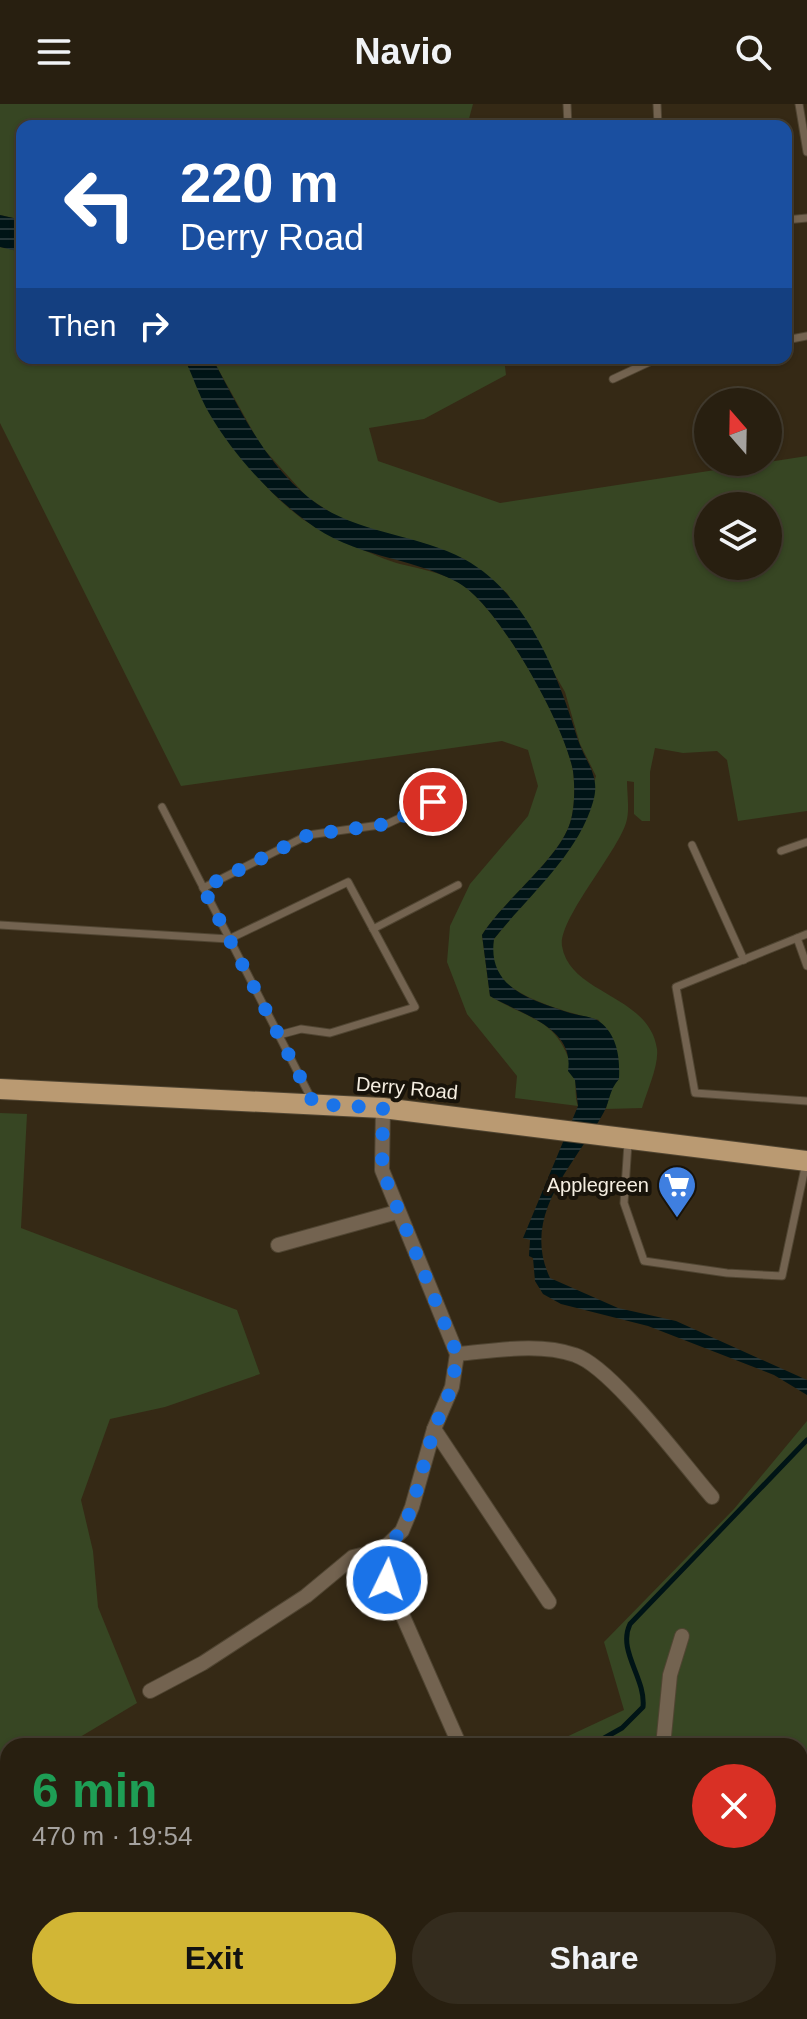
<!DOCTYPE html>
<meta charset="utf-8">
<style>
body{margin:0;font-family:Arial,sans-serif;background:#342c1e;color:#f1f3f6;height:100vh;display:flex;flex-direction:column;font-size:30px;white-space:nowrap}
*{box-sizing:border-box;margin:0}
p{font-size:26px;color:#a5a29f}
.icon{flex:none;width:44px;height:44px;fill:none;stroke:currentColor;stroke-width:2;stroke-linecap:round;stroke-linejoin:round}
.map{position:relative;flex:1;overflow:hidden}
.side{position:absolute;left:0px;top:1634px;width:808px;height:282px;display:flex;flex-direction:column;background:#281f10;border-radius:24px 24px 0 0;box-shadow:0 2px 6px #0004,0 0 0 2px #443d30}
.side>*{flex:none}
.banner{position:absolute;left:16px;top:16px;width:776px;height:244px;border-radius:16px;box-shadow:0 2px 6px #0004,0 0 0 2px #443d30;background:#1a4fa0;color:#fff;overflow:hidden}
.needle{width:52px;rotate:340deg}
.fabs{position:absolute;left:694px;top:284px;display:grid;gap:16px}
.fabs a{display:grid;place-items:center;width:88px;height:88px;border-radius:50%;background:#281f10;box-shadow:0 2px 6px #0004,0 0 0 2px #443d30;font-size:40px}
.pin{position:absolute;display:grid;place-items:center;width:68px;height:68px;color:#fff;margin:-34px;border:4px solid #fff;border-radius:50%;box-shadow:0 2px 8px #0007}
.me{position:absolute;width:88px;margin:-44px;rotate:4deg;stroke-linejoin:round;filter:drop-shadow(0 0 6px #0008)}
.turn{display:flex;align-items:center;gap:28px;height:168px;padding:0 32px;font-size:36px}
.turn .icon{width:104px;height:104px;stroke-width:2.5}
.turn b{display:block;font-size:56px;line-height:68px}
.then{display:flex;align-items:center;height:76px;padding:0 32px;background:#0003;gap:16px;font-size:30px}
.round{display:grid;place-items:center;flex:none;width:84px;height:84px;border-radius:42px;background:#342c1e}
.overview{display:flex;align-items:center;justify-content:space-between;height:136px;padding:0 32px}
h1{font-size:48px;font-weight:700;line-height:60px;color:#1e9e55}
.button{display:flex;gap:16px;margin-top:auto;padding:16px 32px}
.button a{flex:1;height:92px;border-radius:48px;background:#d2b635;color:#111;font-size:32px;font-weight:700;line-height:92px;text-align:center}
.button a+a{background:#342c1e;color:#f1f3f6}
header{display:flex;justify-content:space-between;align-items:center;height:104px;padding:0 32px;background:#281f10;font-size:36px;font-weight:700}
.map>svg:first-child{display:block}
.grass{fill:#374623;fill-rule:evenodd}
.water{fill:url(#water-rules)}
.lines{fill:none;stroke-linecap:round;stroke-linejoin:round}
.stream{stroke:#001416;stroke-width:5}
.lane-casing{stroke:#504532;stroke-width:9}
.street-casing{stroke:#504532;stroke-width:16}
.primary-casing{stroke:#504532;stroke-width:22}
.lane{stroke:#736350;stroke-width:7}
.street{stroke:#736350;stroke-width:14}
.primary{stroke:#ba9a72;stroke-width:20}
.route{stroke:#1a73e8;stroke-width:14;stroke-dasharray:0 25.2}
.labels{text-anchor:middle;stroke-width:8;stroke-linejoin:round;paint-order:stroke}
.street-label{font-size:20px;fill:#f5eee1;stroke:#18130a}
.poi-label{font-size:20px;fill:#f5eee1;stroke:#18130a;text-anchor:end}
</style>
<header><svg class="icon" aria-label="menu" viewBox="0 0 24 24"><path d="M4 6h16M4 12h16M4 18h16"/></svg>Navio<svg class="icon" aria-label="search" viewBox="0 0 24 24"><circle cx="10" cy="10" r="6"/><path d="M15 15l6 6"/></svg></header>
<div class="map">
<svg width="807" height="1915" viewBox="0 0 807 1915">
<defs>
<pattern id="water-rules" width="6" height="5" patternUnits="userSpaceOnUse" patternTransform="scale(2)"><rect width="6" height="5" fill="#001416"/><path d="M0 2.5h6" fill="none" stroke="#263638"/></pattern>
</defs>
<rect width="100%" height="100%" fill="#352915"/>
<g class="grass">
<path d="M0,0H473L467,22H22V116L0,111Z"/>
<path d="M0,143L22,148V254H184C214,314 246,372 301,414C318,426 380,455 400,460C421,465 439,468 458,478C498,500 566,622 573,667C575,682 575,707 569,722C556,757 504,796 482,831L490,892C537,920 557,913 574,970C577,981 574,991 578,1002L515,994L517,972L467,910L447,858L450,822L470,780L528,712L538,682L528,646L502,637L181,682L0,319Z"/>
<path d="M212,254H504L506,271L424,315L369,324L378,357L500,399L807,352V707L738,717L727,656L717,647L683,649L655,644L650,668V717H642L634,710V678L627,677C627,690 630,707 626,719C616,750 558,816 562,842C570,891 649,890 657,945C659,961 647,987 642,1004L606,1005L611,984L619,975L599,916C570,909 511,894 496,867C490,857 492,846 494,835L577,733L596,672L580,640L565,588L507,489L464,455L425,440L345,418L307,393L261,342ZM708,402H768V462H708Z"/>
<path d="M0,1009L27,1010L21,1124L237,1206L260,1270L165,1303L110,1315L81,1396L93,1447L98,1503L137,1599L65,1642H8V1800L0,1804Z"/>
<path d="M807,1317V1915H551L548,1908H800V1642H547L624,1606L604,1538L734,1405Z"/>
<path d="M0,1865L8,1883V1908H19L22,1915H0Z"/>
<path d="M114,1908H208L210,1915H109Z"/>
</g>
<g class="water">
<path d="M0,111L22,116V148L0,143Z"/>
<path d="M184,254H212C239,303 263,357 308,393C354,431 414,428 464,455C528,490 558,571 578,636C586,659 601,672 593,698C578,751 527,793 494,835C487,884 531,896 570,909C579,912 593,912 600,918C618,932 620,955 619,975C609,986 610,997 604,1008C575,1061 520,1110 550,1174L618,1204L676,1217L807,1276V1291L774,1271L648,1222L561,1200L543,1190L535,1177L533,1154L529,1152L530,1136L523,1134L578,1002L575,976L568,967C575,923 520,910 490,892L482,831C504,796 556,757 569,722C575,707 575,682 573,667C565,622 498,499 457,478C406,451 356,455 306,417C268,389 233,350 209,309C199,292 193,272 184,254Z"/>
</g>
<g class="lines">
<path class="stream" d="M590,1642L622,1624L643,1603C646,1574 617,1547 630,1520L807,1336"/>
<g class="lane-casing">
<g id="lane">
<path d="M567,0L568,22"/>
<path d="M657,0L658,22"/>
<path d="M799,0L807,48"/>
<path d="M786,116L807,114"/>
<path d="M786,236L807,232"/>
<path d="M613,275L658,254"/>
<path d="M162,703L313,998"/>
<path d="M692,741L744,856"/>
<path d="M781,747L807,738"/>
<path d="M203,784L308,731L387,720L457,687"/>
<path d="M0,821L229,835L348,778L415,903L330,929L301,925L279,931"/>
<path d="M373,825L458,781"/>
<path d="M807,830L676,883L695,989L807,997"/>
<path d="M797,834L807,862"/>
<path d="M628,1039L624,1099L644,1157L727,1169L782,1172L806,1059"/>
</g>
</g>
<g class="street-casing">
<g id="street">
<path d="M383,1004L382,1066L457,1250L452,1283L434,1325L412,1403L402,1427L382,1446L387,1476L460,1642"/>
<path d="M278,1141L397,1108"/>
<path d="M457,1250C495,1247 538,1238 575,1251C612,1263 684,1361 712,1393"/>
<path d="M434,1325L549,1498"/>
<path d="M150,1587L203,1559L306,1492L353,1453L382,1446"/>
<path d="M663,1642L670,1571L682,1532"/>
<path d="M800,1845L807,1846"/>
<path d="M560,1908L562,1915"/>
</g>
</g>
<g class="primary-casing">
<path id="primary" d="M0,985L383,1004L807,1057"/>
</g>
<use href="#lane" class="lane"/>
<use href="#street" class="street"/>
<use href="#primary" class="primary"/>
</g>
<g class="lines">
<path class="route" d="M387,1476L382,1446L402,1427L412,1403L434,1325L452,1283L457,1250L382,1066L383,1004L314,1000L203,784L308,731L387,720L433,698"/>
</g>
<defs>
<g id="supermarket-pin" transform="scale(2)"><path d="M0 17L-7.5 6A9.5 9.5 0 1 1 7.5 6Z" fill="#3f7fe0" stroke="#18130a"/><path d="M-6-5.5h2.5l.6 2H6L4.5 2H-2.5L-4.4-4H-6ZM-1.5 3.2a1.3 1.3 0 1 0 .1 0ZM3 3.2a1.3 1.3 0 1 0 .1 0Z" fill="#fff"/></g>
</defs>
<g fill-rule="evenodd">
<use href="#supermarket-pin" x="677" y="1081"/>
</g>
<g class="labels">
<g class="street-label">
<text transform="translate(407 984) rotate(5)" y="7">Derry Road</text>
</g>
<g class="poi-label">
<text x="649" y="1088">Applegreen</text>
</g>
</g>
</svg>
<div class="fabs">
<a><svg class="needle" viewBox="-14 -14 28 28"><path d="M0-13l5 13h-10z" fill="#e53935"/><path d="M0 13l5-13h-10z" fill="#a5a29f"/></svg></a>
<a><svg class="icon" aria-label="layers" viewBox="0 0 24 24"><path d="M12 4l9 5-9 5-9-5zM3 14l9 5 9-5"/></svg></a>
</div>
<div class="pin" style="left:433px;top:698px;background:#d93025"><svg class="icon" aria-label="arrive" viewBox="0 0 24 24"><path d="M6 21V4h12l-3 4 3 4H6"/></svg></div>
<svg class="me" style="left:387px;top:1476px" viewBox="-20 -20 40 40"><circle r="17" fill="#1a73e8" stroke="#fff" stroke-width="3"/><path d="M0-11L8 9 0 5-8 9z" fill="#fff"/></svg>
<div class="banner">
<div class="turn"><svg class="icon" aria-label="left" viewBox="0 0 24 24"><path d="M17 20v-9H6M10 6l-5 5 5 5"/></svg><div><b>220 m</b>Derry Road</div></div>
<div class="then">Then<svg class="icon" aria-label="right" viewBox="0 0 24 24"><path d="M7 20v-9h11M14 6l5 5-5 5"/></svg></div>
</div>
<section class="side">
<div class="overview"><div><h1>6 min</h1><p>470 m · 19:54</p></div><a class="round" style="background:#d93025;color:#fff"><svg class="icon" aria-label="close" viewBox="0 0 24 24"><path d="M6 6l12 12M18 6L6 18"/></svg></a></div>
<div class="button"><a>Exit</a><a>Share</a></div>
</section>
</div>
